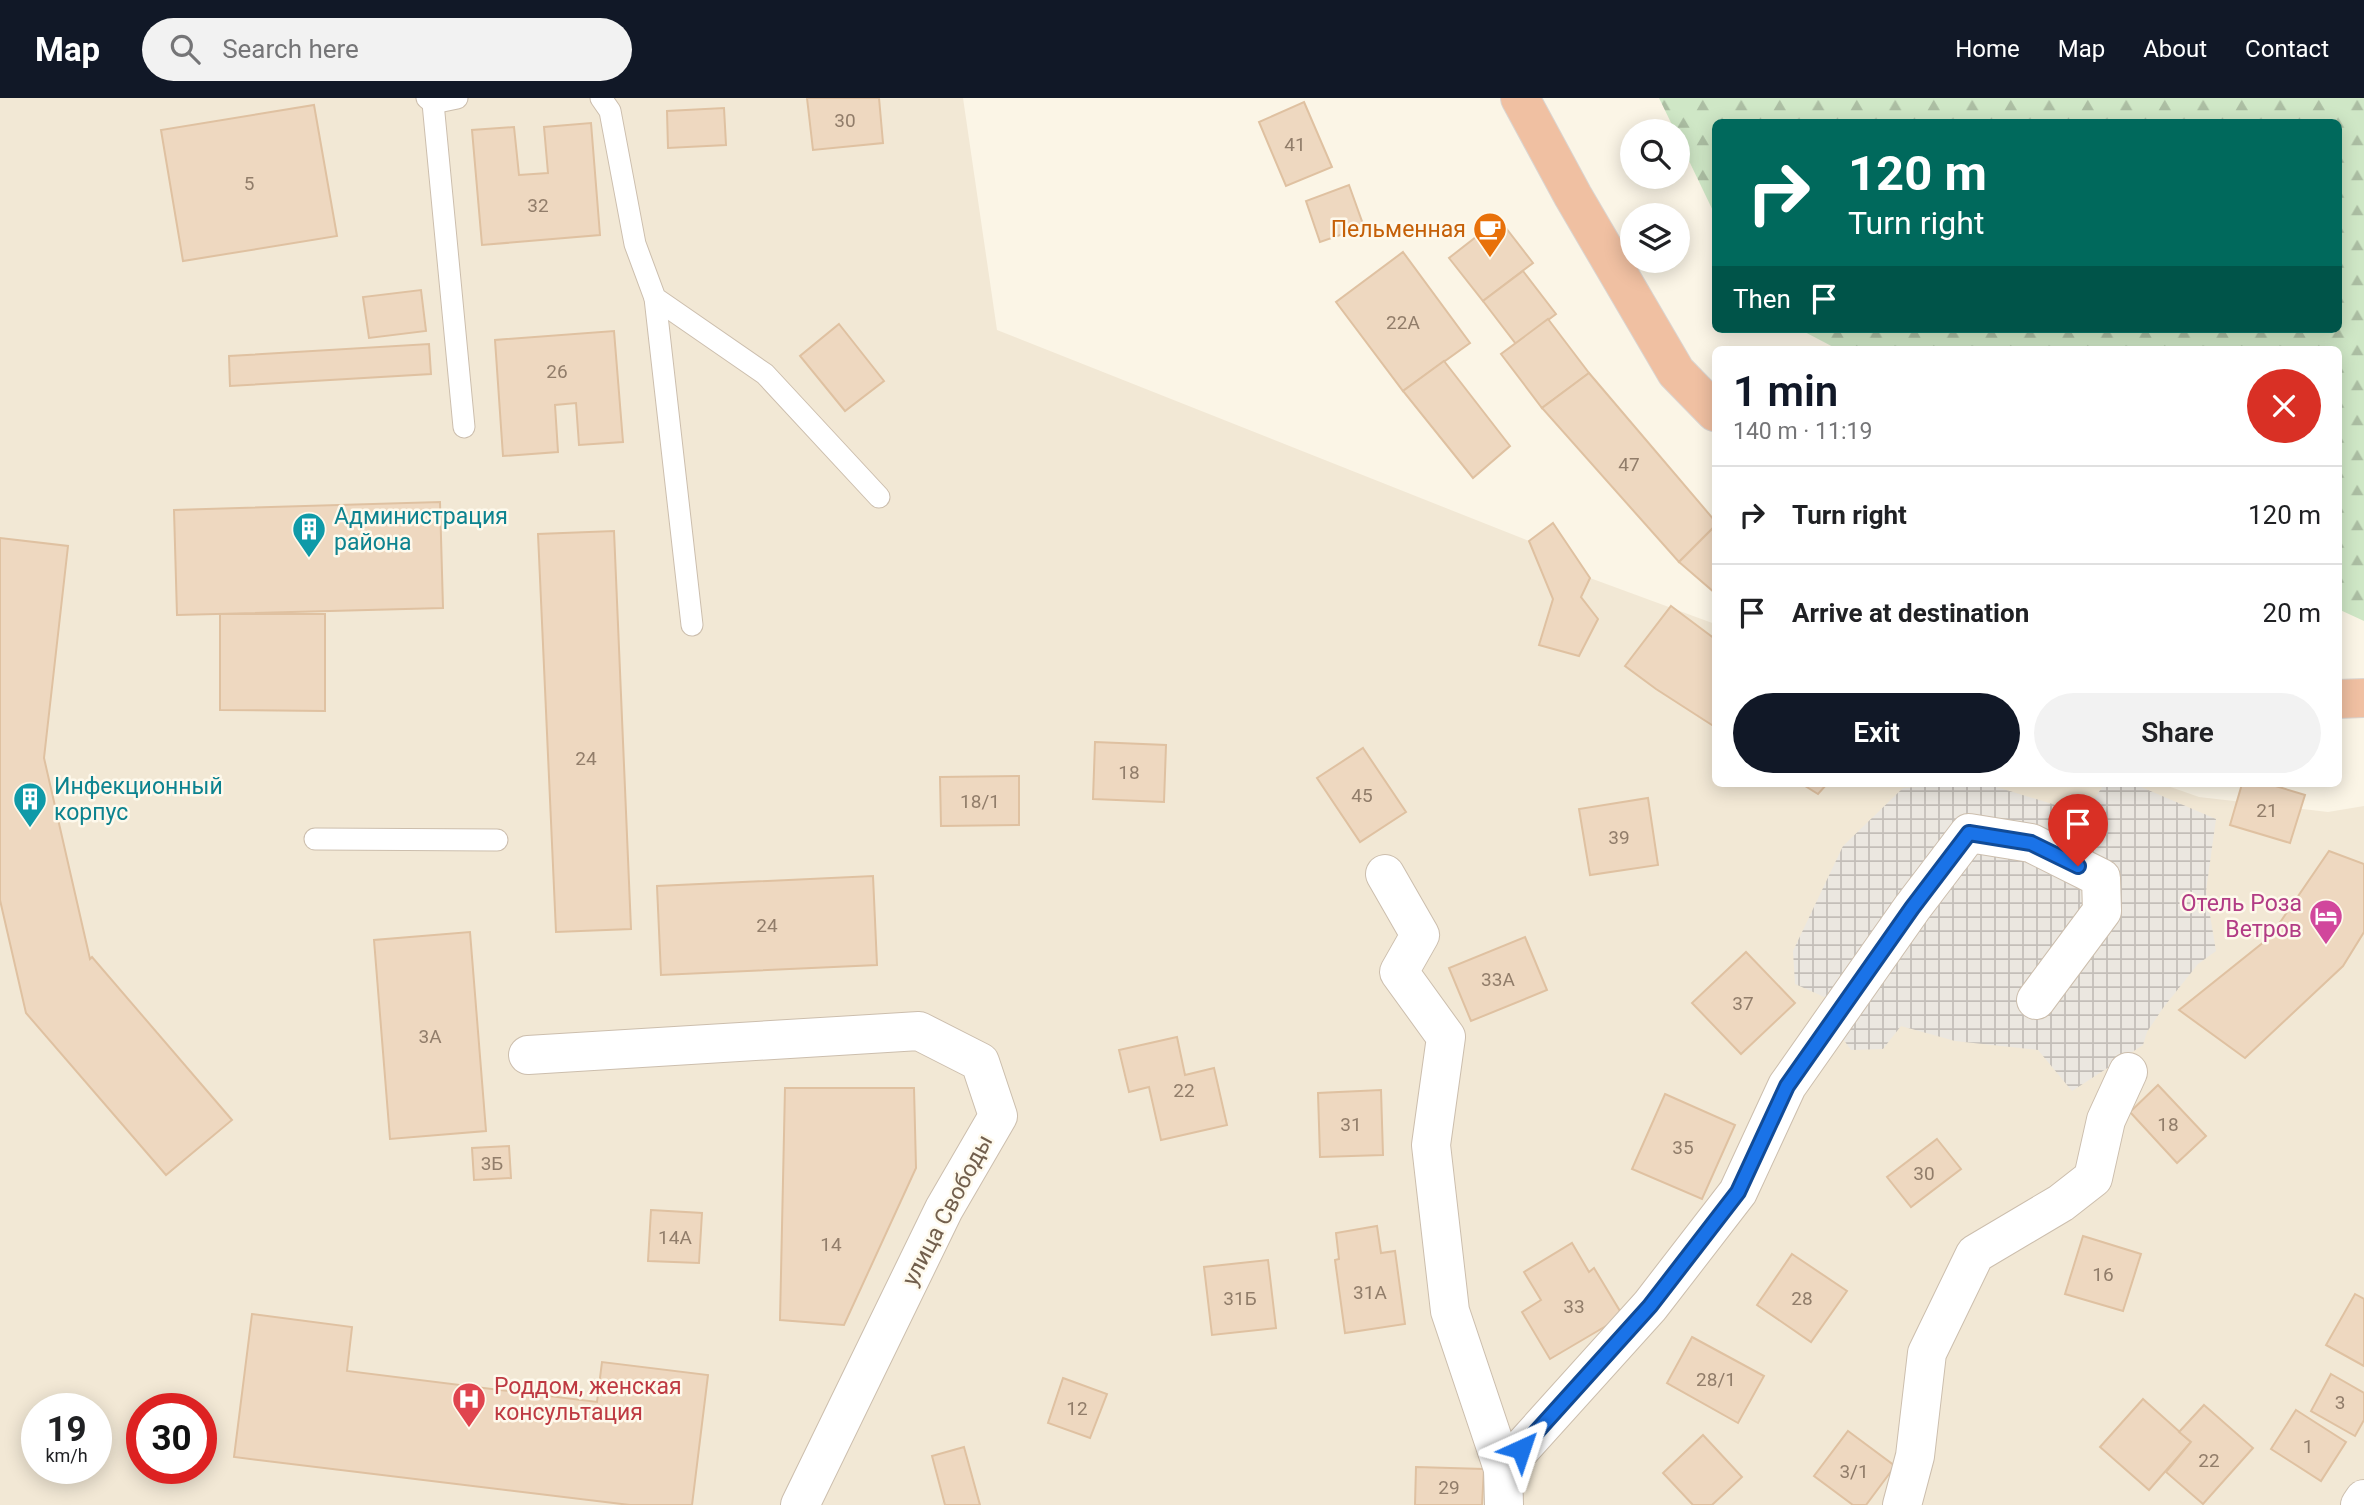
<!DOCTYPE html>
<meta charset="utf-8">
<style>
body{margin:0;font-family:Roboto,sans-serif;background:#f2f2f2;color:#202124;height:100vh;display:flex;flex-direction:column;font-size:26px;white-space:nowrap}
*{box-sizing:border-box;margin:0}
p{font-size:23px;color:#757577}
.icon{flex:none;width:38px;height:38px;fill:none;stroke:currentColor;stroke-width:2;stroke-linecap:round;stroke-linejoin:round}
.map{position:relative;flex:1;overflow:hidden}
.sheet{position:absolute;left:1712px;top:248px;width:630px;height:441px;display:flex;flex-direction:column;background:#fff;border-radius:10px;box-shadow:0 4px 18px #0003}
.sheet>*{flex:none}
.hud{position:absolute;left:1712px;top:21px;width:630px;height:214px;border-radius:10px;box-shadow:0 4px 18px #0003;background:#00695c;color:#fff;overflow:hidden}
.fabs{position:absolute;left:1620px;top:21px;display:grid;gap:14px}
.fabs a{display:grid;place-items:center;width:70px;height:70px;border-radius:50%;background:#fff;box-shadow:0 4px 18px #0003;font-size:35px}
.speed{position:absolute;left:21px;top:1295px;display:flex;gap:14px;font-size:35px;font-weight:700;text-align:center}
.speed>*{display:grid;place-content:center;width:91px;height:91px;border-radius:50%;background:#fff;box-shadow:0 4px 18px #0003;line-height:1}
.speed small{font-size:18px;font-weight:400}
.speed .limit{border:10px solid #d22;background:#fff;color:#111}
.pin{position:absolute;display:grid;place-items:center;width:60px;height:60px;color:#fff;margin:-72px -30px;border-radius:50% 50% 50% 0;rotate:-45deg;box-shadow:0 0 7px #0007}
.pin .icon{rotate:45deg}
.me{position:absolute;width:77px;margin:-38px;rotate:42deg;stroke-linejoin:round;filter:drop-shadow(0 0 5px #0008)}
.turn{display:flex;align-items:center;gap:24px;height:147px;padding:0 21px;font-size:32px}
.turn .icon{width:91px;height:91px;stroke-width:2.5}
.turn b{display:block;font-size:49px;line-height:60px}
.then{display:flex;align-items:center;height:66px;padding:0 21px;background:#0003;gap:14px;font-size:26px}
.round{display:grid;place-items:center;flex:none;width:74px;height:74px;border-radius:37px;background:#f2f2f2}
.head{display:flex;align-items:center;justify-content:space-between;height:119px;padding:0 21px}
h1{font-size:42px;font-weight:600;line-height:52px;color:#111827}
.button{display:flex;gap:14px;margin-top:auto;padding:14px 21px}
.button a{flex:1;height:80px;border-radius:42px;background:#111827;color:#fff;font-size:28px;font-weight:600;line-height:80px;text-align:center}
.button a+a{background:#f2f2f2;color:#202124}
ul{padding:0;list-style:none}
li{display:flex;align-items:center;gap:21px;height:98px;padding:0 21px;border-top:2px solid #e0e0e0}
li div{flex:1}
li b{display:block;font-size:26px}
li em{font-style:normal}
header{display:flex;align-items:center;gap:42px;box-sizing:border-box;height:98px;padding:0 35px;background:#111827;color:#fff}
header strong{font-size:33px}
nav{display:flex;gap:38px;margin-inline-start:auto;font-size:24px}
.search{width:490px;height:63px;background:#f2f2f2;display:flex;align-items:center;gap:18px;box-sizing:border-box;padding:0 24px;border-radius:38px;color:#757577;font-size:26px}
.map>svg:first-child{display:block}
.residential{fill:#f2e8d5;fill-rule:evenodd}
.industrial{fill:url(#industrial-grid)}
.forest{fill:url(#forest-firs)}
.building{fill:#eed8c0;stroke:#dfc1a1;stroke-width:2}
.lines{fill:none;stroke-linecap:round;stroke-linejoin:round}
.lane-casing{stroke:#ccbead;stroke-width:23}
.street-casing{stroke:#ccbead;stroke-width:40}
.highway-casing{stroke:#dad5d1;stroke-width:40}
.lane{stroke:#fff;stroke-width:21}
.street{stroke:#fff;stroke-width:38}
.highway{stroke:#f0c0a2;stroke-width:38}
.route-casing{stroke:#114b97;stroke-width:18}
.route{stroke:#1a73e8;stroke-width:12}
.labels{text-anchor:middle;stroke-width:5;stroke-linejoin:round;paint-order:stroke}
.number-label{font-size:19px;fill:#917d6a}
.food-label{font-size:23px;fill:#c56008;stroke:#fef9ec;text-anchor:end}
.culture-label{font-size:23px;fill:#0d838f;stroke:#fef9ec;text-anchor:start}
.hotel-label{font-size:23px;fill:#b23c85;stroke:#fef9ec;text-anchor:end}
.street-label{font-size:23px;fill:#725f4d;stroke:#fef9ec}
.health-label{font-size:23px;fill:#be3a42;stroke:#fef9ec;text-anchor:start}
</style>
<header>
<strong>Map</strong>
<div class="search"><svg class="icon" aria-label="search" viewBox="0 0 24 24"><circle cx="10" cy="10" r="6"/><path d="M15 15l6 6"/></svg>Search here</div>
<nav><a>Home</a><a>Map</a><a>About</a><a>Contact</a></nav>
</header>
<div class="map">
<svg width="2364" height="1407" viewBox="0 0 2364 1407">
<defs>
<pattern id="industrial-grid" width="8" height="8" patternUnits="userSpaceOnUse" patternTransform="scale(1.75)"><rect width="8" height="8" fill="#ebe7e0"/><path d="M0 4h8M4 0v8" fill="none" stroke="#c3beb8"/></pattern>
<pattern id="forest-firs" width="22" height="20" patternUnits="userSpaceOnUse" patternTransform="scale(1.75)"><rect width="22" height="20" fill="#cfe7c6"/><path d="M5 1l3.5 6h-7zM16 11l3.5 6h-7z" fill="#acbea3"/></pattern>
</defs>
<rect width="100%" height="100%" fill="#fbf5e6"/>
<path class="residential" d="M0,0H963L997,232L1529,443L1590,480L1715,526V686H2162L2199,699L2328,714L2364,708V1407H0ZM37,1311H96V1370H37ZM142,1311H201V1370H142Z"/>
<path class="industrial" d="M1962,686H1987L2085,716L2104,686H2134L2216,721L2206,793L2216,853L2198,866L2163,910L2147,934L2143,947L2072,993L2038,952L1955,943L1901,928L1883,951L1851,952L1836,931L1858,914L1795,886L1793,853L1843,748L1903,690Z"/>
<path class="forest" d="M1659,0H2364V523L2338,511V252H1839L1799,231H2338V24H1715V117L1678,40V33H1675Z"/>
<g class="building">
<path d="M807,0H879L883,45L813,52Z"/>
<path d="M1304,4L1332,69L1286,88L1259,24Z"/>
<path d="M314,7L337,138L183,163L161,32Z"/>
<path d="M724,10L726,47L668,50L667,13Z"/>
<path d="M591,25L600,137L482,147L472,32L514,29L519,77L548,75L544,29Z"/>
<path d="M1349,87L1364,129L1320,144L1306,103Z"/>
<path d="M1499,121L1533,165L1483,203L1449,160Z"/>
<path d="M1403,154L1470,245L1403,293L1336,204Z"/>
<path d="M1523,173L1556,216L1516,246L1483,203Z"/>
<path d="M421,192L426,233L369,240L363,199Z"/>
<path d="M1548,221L1589,275L1542,310L1501,256Z"/>
<path d="M839,226L884,283L845,313L800,258Z"/>
<path d="M614,233L623,344L579,347L576,305L555,307L558,354L503,358L495,242Z"/>
<path d="M429,246L431,276L230,288L229,258Z"/>
<path d="M1444,263L1510,348L1473,380L1403,293Z"/>
<path d="M1589,275L1715,423V428L1679,464L1542,310Z"/>
<path d="M440,404L443,510L177,517L174,412Z"/>
<path d="M1553,425L1590,480L1581,499L1598,521L1579,558L1539,547L1553,501L1529,443Z"/>
<path d="M1715,428V495L1679,464Z"/>
<path d="M614,433L631,831L556,834L538,436Z"/>
<path d="M0,440L68,448L44,660L90,861L92,859L232,1022L166,1077L26,915L0,802Z"/>
<path d="M1671,508L1715,541V629L1656,591L1625,568Z"/>
<path d="M220,516H325V613L220,612Z"/>
<path d="M1095,644L1166,647L1164,704L1093,701Z"/>
<path d="M1363,650L1406,714L1360,744L1317,680Z"/>
<path d="M1019,678V727L941,728L940,679Z"/>
<path d="M1802,686H1827L1818,696Z"/>
<path d="M2242,686H2269L2305,697L2290,745L2230,727Z"/>
<path d="M1648,700L1658,767L1590,777L1579,711Z"/>
<path d="M2329,753L2364,766V834L2343,868L2245,960L2179,912L2270,839Z"/>
<path d="M873,778L877,867L661,877L657,788Z"/>
<path d="M470,834L486,1033L390,1041L374,842Z"/>
<path d="M1525,839L1547,892L1471,923L1449,870Z"/>
<path d="M1746,854L1795,905L1741,956L1692,905Z"/>
<path d="M1177,939L1185,977L1214,970L1227,1027L1161,1042L1149,989L1129,994L1119,952Z"/>
<path d="M2158,987L2206,1038L2177,1065L2130,1014Z"/>
<path d="M785,990H914L916,1070L844,1227L780,1222Z"/>
<path d="M1381,992L1383,1057L1320,1059L1318,995Z"/>
<path d="M1665,996L1735,1027L1702,1101L1632,1071Z"/>
<path d="M1937,1041L1961,1071L1911,1109L1887,1079Z"/>
<path d="M509,1048L511,1080L474,1082L472,1050Z"/>
<path d="M651,1112L702,1115L699,1165L648,1163Z"/>
<path d="M1377,1128L1381,1155L1395,1153L1405,1226L1345,1235L1335,1162L1339,1161L1336,1135Z"/>
<path d="M2083,1138L2141,1156L2123,1213L2065,1196Z"/>
<path d="M1572,1145L1589,1174L1594,1170L1623,1218L1550,1261L1522,1214L1541,1202L1524,1174Z"/>
<path d="M1792,1156L1847,1193L1811,1244L1757,1207Z"/>
<path d="M1268,1162L1276,1230L1212,1237L1204,1169Z"/>
<path d="M2355,1196L2364,1201V1268L2326,1247Z"/>
<path d="M252,1216L352,1229L347,1273L597,1304L602,1264L708,1277L692,1407H630L234,1359Z"/>
<path d="M1692,1239L1764,1278L1738,1325L1667,1285Z"/>
<path d="M2331,1276L2364,1295V1322L2355,1338L2311,1313Z"/>
<path d="M1063,1280L1107,1296L1090,1340L1048,1325Z"/>
<path d="M2143,1301L2191,1344L2149,1392L2100,1349Z"/>
<path d="M2204,1307L2253,1350L2203,1406L2166,1374L2191,1344L2179,1334Z"/>
<path d="M2296,1312L2346,1344L2321,1383L2271,1351Z"/>
<path d="M1848,1333L1895,1368L1866,1407H1853L1814,1378Z"/>
<path d="M1703,1337L1742,1379L1712,1407H1693L1663,1375Z"/>
<path d="M964,1349L980,1407H945L932,1358Z"/>
<path d="M1416,1369L1484,1371L1482,1407H1415Z"/>
</g>
<g class="lines">
<g class="lane-casing">
<g id="lane">
<path d="M427,0L433,5L464,329"/>
<path d="M601,0L610,13L635,146L655,200L765,276L879,399"/>
<path d="M433,5L457,0"/>
<path d="M655,200L692,527"/>
<path d="M315,741L497,742"/>
</g>
</g>
<g class="street-casing">
<g id="street">
<path d="M1385,776L1420,837L1399,874L1446,939L1431,1047L1450,1213L1503,1371L1504,1407"/>
<path d="M528,957L919,933L980,964L998,1018L944,1111L800,1407"/>
<path d="M1503,1371L1650,1208L1738,1094L1787,988L1912,810L1969,735L2031,745L2101,780L2102,813L2036,902"/>
<path d="M1902,1407L1915,1358L1927,1255L1975,1156L2061,1105L2093,1080L2106,1022L2128,974"/>
<path d="M2360,1407L2364,1401"/>
</g>
</g>
<g class="highway-casing">
<g id="highway">
<path d="M1520,0L1573,98L1676,274L1715,314"/>
<path d="M2338,601L2364,600"/>
</g>
</g>
<use href="#lane" class="lane"/>
<use href="#street" class="street"/>
<use href="#highway" class="highway"/>
</g>
<g class="lines">
<g class="route-casing">
<path id="route" d="M1521,1351L1650,1208L1738,1094L1787,988L1912,810L1969,735L2031,745L2078,768"/>
</g>
<use href="#route" class="route"/>
</g>
<defs>
<g id="cafe-pin" transform="scale(1.75)"><path d="M0 17L-7.5 6A9.5 9.5 0 1 1 7.5 6Z" fill="#e8710a" stroke="#fef9ec"/><path d="M-5.5-4.5H6V0H3Q3 3.5 0 3.5H-2.5Q-5.5 3.5-5.5 0ZM3-3.2v2h1.7v-2ZM-6 4.5H4V6H-6Z" fill="#fff"/></g>
<g id="building-pin" transform="scale(1.75)"><path d="M0 17L-7.5 6A9.5 9.5 0 1 1 7.5 6Z" fill="#0f9aa8" stroke="#fef9ec"/><path d="M-4-6H4V6H1V3H-1V6H-4ZM-2.5-4.3h1.7v1.8h-1.7ZM.8-4.3h1.7v1.8H.8ZM-2.5-1h1.7V.8h-1.7ZM.8-1h1.7V.8H.8Z" fill="#fff"/></g>
<g id="hotel-pin" transform="scale(1.75)"><path d="M0 17L-7.5 6A9.5 9.5 0 1 1 7.5 6Z" fill="#d1479c" stroke="#fef9ec"/><path d="M-6-4.5h1.5V1H6V5H4.5V3h-9V5H-6ZM-4 0a1.8 1.8 0 1 1 3.6 0ZM.5 0V-2.5h3Q6-2.5 6 0Z" fill="#fff"/></g>
<g id="hospital-pin" transform="scale(1.75)"><path d="M0 17L-7.5 6A9.5 9.5 0 1 1 7.5 6Z" fill="#e0444e" stroke="#fef9ec"/><path d="M-5-5h3v3.5h4V-5h3V5h-3V1.5h-4V5h-3Z" fill="#fff"/></g>
</defs>
<g fill-rule="evenodd">
<use href="#cafe-pin" x="1490" y="131"/>
<use href="#building-pin" x="309" y="431"/>
<use href="#building-pin" x="30" y="701"/>
<use href="#hotel-pin" x="2326" y="818"/>
<use href="#hospital-pin" x="469" y="1301"/>
</g>
<g class="labels">
<g class="number-label">
<text x="845" y="29">30</text>
<text x="1295" y="53">41</text>
<text x="249" y="92">5</text>
<text x="538" y="114">32</text>
<text x="1403" y="231">22А</text>
<text x="557" y="280">26</text>
<text x="1629" y="373">47</text>
<text x="586" y="667">24</text>
<text x="1129" y="681">18</text>
<text x="1362" y="704">45</text>
<text x="980" y="710">18/1</text>
<text x="2267" y="719">21</text>
<text x="1619" y="746">39</text>
<text x="767" y="834">24</text>
<text x="1498" y="888">33А</text>
<text x="1743" y="912">37</text>
<text x="430" y="945">3А</text>
<text x="1184" y="999">22</text>
<text x="1351" y="1033">31</text>
<text x="2168" y="1033">18</text>
<text x="1683" y="1056">35</text>
<text x="492" y="1072">3Б</text>
<text x="1924" y="1082">30</text>
<text x="675" y="1146">14А</text>
<text x="831" y="1153">14</text>
<text x="2103" y="1183">16</text>
<text x="1370" y="1201">31А</text>
<text x="1240" y="1207">31Б</text>
<text x="1802" y="1207">28</text>
<text x="1574" y="1215">33</text>
<text x="1716" y="1288">28/1</text>
<text x="2340" y="1311">3</text>
<text x="1077" y="1317">12</text>
<text x="2308" y="1355">1</text>
<text x="2209" y="1369">22</text>
<text x="1854" y="1380">3/1</text>
<text x="1449" y="1396">29</text>
</g>
<g class="food-label">
<text x="1466" y="139">Пельменная</text>
</g>
<g class="culture-label">
<text x="334" y="426">Администрация<tspan x="334" dy="26">района</tspan></text>
<text x="54" y="696">Инфекционный<tspan x="54" dy="26">корпус</tspan></text>
</g>
<g class="hotel-label">
<text x="2302" y="813">Отель Роза<tspan x="2302" dy="26">Ветров</tspan></text>
</g>
<g class="street-label">
<text transform="translate(947 1112) rotate(-62)" y="8">улица Свободы</text>
</g>
<g class="health-label">
<text x="494" y="1296">Роддом, женская<tspan x="494" dy="26">консультация</tspan></text>
</g>
</g>
</svg>
<div class="fabs">
<a><svg class="icon" aria-label="search" viewBox="0 0 24 24"><circle cx="10" cy="10" r="6"/><path d="M15 15l6 6"/></svg></a>
<a><svg class="icon" aria-label="layers" viewBox="0 0 24 24"><path d="M12 4l9 5-9 5-9-5zM3 14l9 5 9-5"/></svg></a>
</div>
<div class="speed"><div>19<small>km/h</small></div><div class="limit">30</div></div>
<div class="pin" style="left:2078px;top:768px;background:#d93025"><svg class="icon" aria-label="arrive" viewBox="0 0 24 24"><path d="M6 21V4h12l-3 4 3 4H6"/></svg></div>
<svg class="me" style="left:1521px;top:1351px" viewBox="-20 -20 40 40"><path d="M0-17L14 15 0 8-14 15z" fill="#1a73e8" stroke="#fff" stroke-width="4"/></svg>
<div class="hud">
<div class="turn"><svg class="icon" aria-label="right" viewBox="0 0 24 24"><path d="M7 20v-9h11M14 6l5 5-5 5"/></svg><div><b>120 m</b>Turn right</div></div>
<div class="then">Then<svg class="icon" aria-label="arrive" viewBox="0 0 24 24"><path d="M6 21V4h12l-3 4 3 4H6"/></svg></div>
</div>
<section class="sheet">
<div class="head"><div><h1>1 min</h1><p>140 m · 11:19</p></div><a class="round" style="background:#d93025;color:#fff"><svg class="icon" aria-label="close" viewBox="0 0 24 24"><path d="M6 6l12 12M18 6L6 18"/></svg></a></div>
<ul>
<li><svg class="icon" aria-label="right" viewBox="0 0 24 24"><path d="M7 20v-9h11M14 6l5 5-5 5"/></svg><div><b>Turn right</b></div><em>120 m</em></li>
<li><svg class="icon" aria-label="arrive" viewBox="0 0 24 24"><path d="M6 21V4h12l-3 4 3 4H6"/></svg><div><b>Arrive at destination</b></div><em>20 m</em></li>
</ul>
<div class="button"><a>Exit</a><a>Share</a></div>
</section>
</div>
